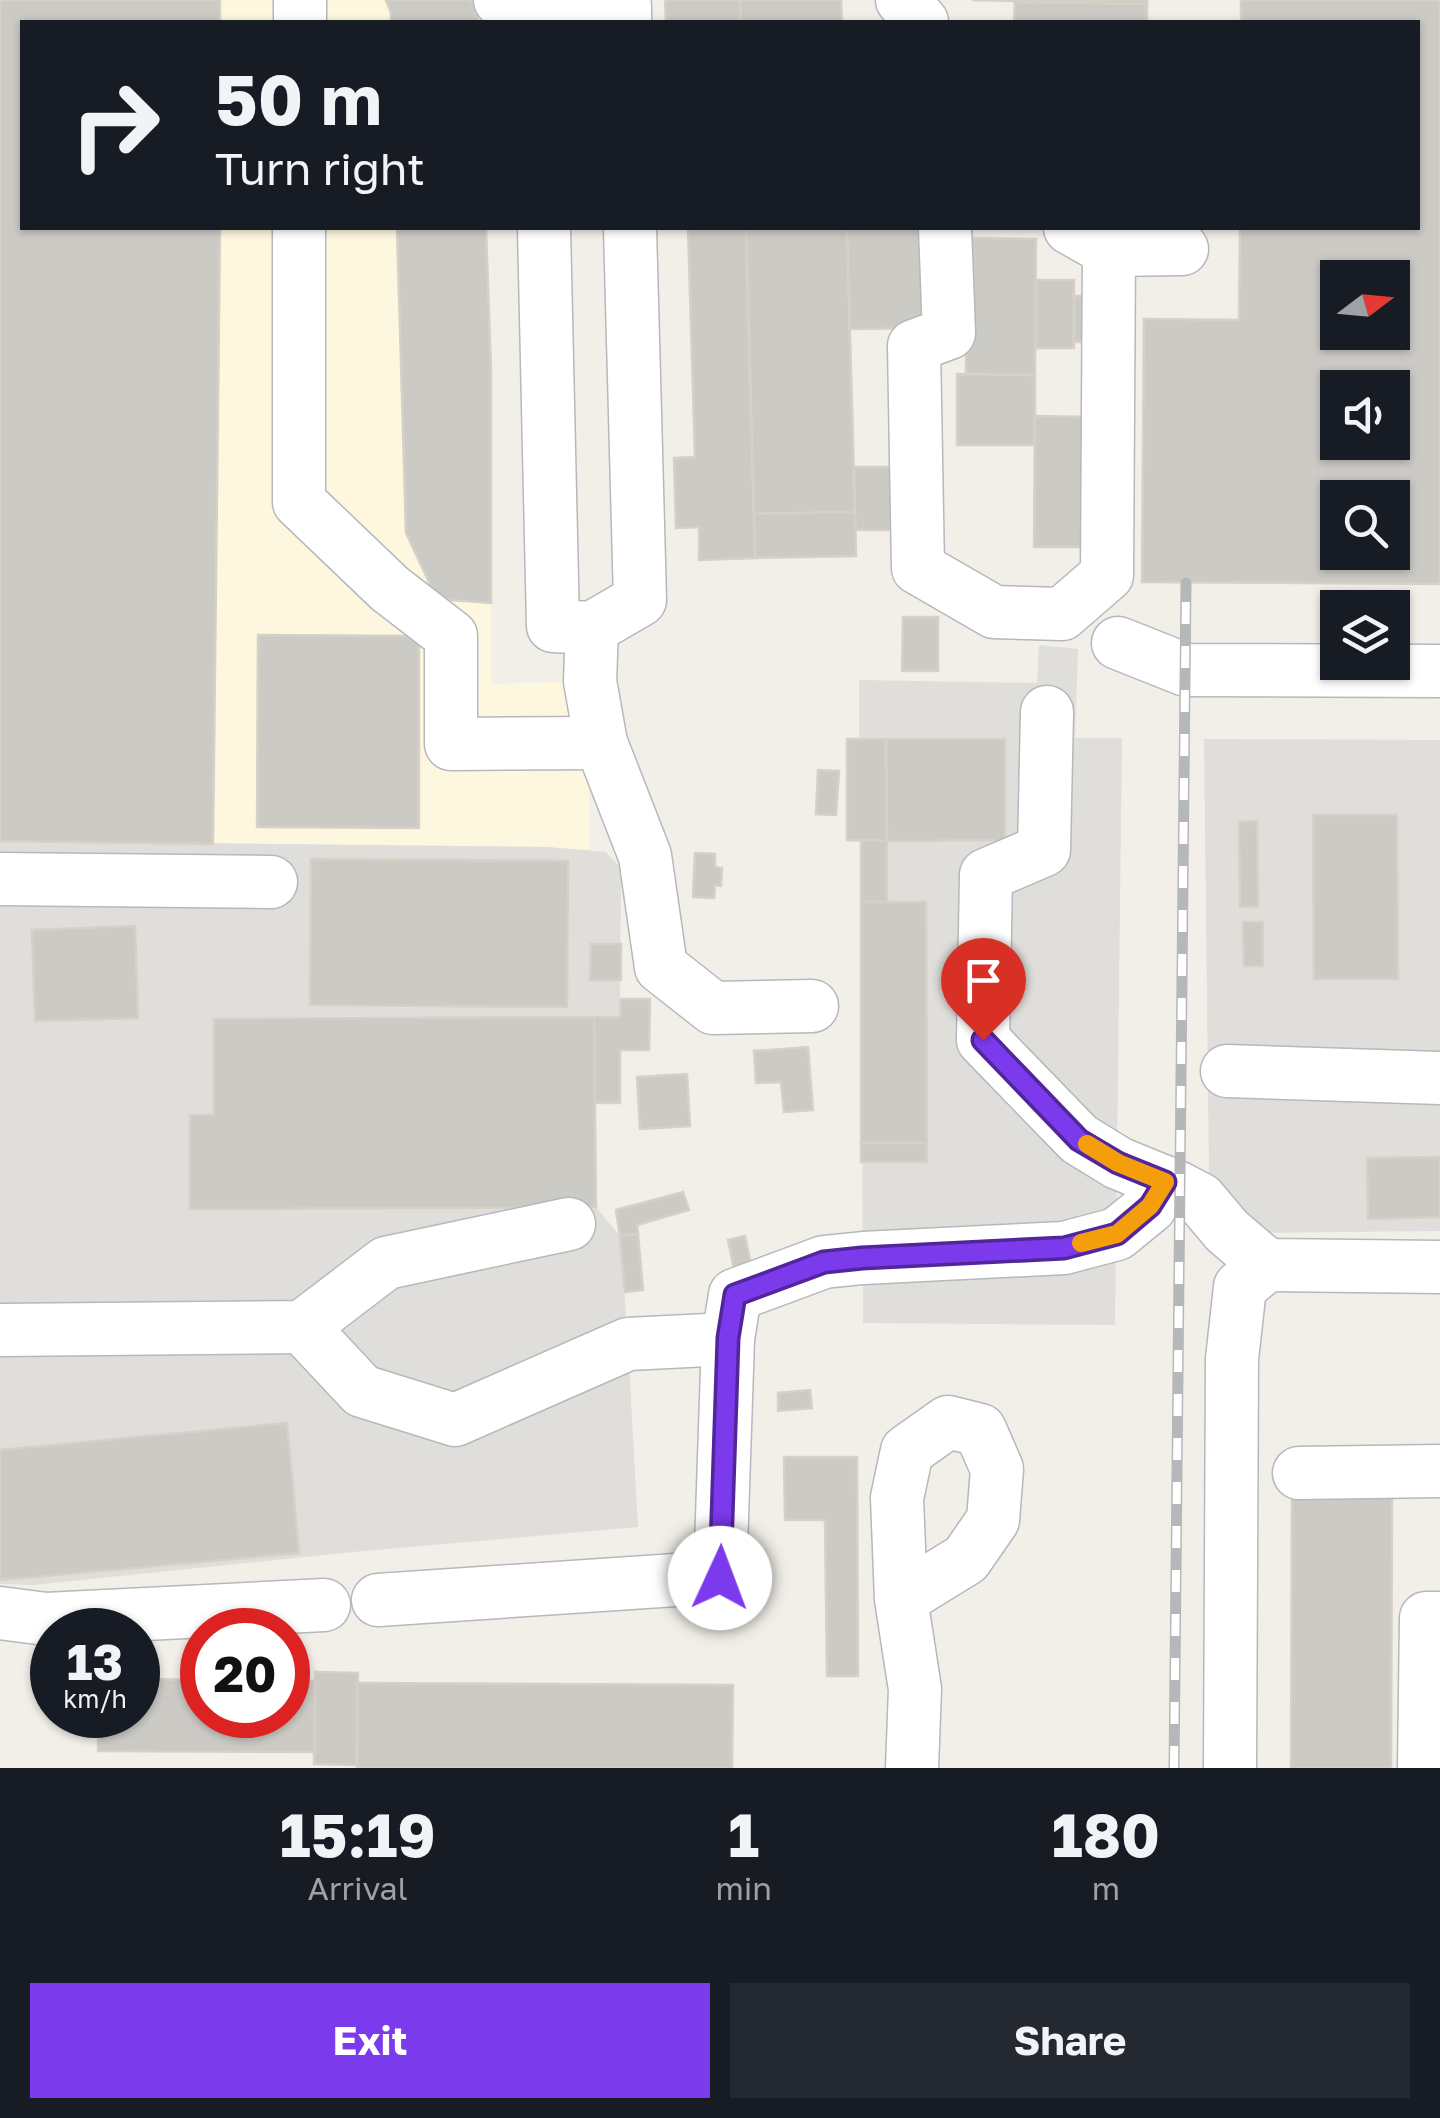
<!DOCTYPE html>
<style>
body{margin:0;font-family:"Golos Text",sans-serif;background:#242831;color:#f1f3f6;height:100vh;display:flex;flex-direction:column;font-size:38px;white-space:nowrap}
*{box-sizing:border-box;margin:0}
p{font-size:32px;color:#9ea1a6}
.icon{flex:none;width:55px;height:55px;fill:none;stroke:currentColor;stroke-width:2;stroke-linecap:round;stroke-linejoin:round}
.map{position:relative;height:1768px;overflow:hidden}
.drawer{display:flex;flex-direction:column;background:#171b24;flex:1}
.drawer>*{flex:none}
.banner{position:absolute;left:20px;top:20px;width:1400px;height:210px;border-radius:0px;box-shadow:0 2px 8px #0004;background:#171b24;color:#f1f3f6;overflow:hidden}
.needle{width:65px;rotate:74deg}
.fabs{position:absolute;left:1320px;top:260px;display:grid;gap:20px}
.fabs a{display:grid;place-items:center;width:90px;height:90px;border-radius:0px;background:#171b24;box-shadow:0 2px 8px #0004;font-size:50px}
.speed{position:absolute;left:30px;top:1608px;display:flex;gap:20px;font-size:50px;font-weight:700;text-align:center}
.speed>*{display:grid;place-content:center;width:130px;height:130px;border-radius:50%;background:#171b24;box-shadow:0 2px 8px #0004;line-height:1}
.speed small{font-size:25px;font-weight:400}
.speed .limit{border:15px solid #d22;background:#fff;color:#111}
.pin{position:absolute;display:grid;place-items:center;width:85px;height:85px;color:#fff;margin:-102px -42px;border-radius:50% 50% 50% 0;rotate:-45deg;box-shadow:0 0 10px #0007}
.pin .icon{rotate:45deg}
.me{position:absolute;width:110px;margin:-55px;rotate:2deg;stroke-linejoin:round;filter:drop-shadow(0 0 8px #0008)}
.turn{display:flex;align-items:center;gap:35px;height:210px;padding:0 30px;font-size:45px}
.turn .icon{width:130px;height:130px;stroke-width:2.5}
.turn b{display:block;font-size:70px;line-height:85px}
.eta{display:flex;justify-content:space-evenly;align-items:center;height:170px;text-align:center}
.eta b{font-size:60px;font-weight:700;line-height:70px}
.primary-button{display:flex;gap:20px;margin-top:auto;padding:20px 30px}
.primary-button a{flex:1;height:115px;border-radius:0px;background:#7c3aed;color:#fff;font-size:40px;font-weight:700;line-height:115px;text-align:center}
.primary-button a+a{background:#242831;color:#f1f3f6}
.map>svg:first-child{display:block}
.commercial{fill:#fef7e0}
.industrial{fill:#e0deda}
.building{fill:#cccac5;stroke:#d6d1c6;stroke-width:2.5;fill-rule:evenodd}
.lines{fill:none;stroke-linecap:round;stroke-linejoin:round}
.minor-casing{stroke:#b5b8bc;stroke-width:55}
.minor{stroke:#fff;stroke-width:52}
.rail-casing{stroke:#b6b7b8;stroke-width:11}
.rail{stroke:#fff;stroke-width:8;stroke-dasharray:22;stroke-linecap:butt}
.route-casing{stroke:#51269a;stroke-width:25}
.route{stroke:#7c3aed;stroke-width:18}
.slow{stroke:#f59e0b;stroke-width:18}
</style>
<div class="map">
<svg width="1440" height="1768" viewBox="0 0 1440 1768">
<rect width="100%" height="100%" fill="#f1efe8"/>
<polygon class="commercial" points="0,0 471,0 479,22 22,22 22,228 486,228 491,371 491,684 590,681 589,850 547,847 0,841"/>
<g class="industrial">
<polygon points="1039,645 1078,649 1075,738 1122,738 1115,1325 863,1323 861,841 847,840 847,739 859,738 859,680 1037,683"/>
<polygon points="1204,739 1440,740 1440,1231 1251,1233 1209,1176"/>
<polygon points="0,841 547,847 606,852 621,869 620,1017 594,1017 596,1207 620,1236 628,1344 638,1527 353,1552 33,1585 0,1584"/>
</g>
<g class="building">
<polygon points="0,0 220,0 220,22 22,22 22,228 220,228 213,844 0,841"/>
<polygon points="386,0 471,0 479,22 391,22 391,13"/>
<polygon points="665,0 740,0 741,22 666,22"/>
<polygon points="740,0 841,0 842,22 741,22"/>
<polygon points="972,0 1147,0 1147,4"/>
<path d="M1241 0H1440V584L1142 582 1144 319 1239 320 1240 228H1418V22H1241ZM1338 278H1392V332H1338ZM1338 388H1392V442H1338ZM1338 498H1392V552H1338Z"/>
<polygon points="1015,2 1147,4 1147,22 1014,22"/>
<polygon points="397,228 486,228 491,371 491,603 437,599 406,533"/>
<polygon points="688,228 746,228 755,558 699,560 699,527 676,528 674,458 695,457"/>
<polygon points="746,228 847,228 855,512 754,514"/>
<polygon points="847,228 923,228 925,328 850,329"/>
<polygon points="967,238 1036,239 1035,375 966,375"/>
<rect x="1036" y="280" width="38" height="68"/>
<rect x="1074" y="296" width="14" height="46"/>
<polygon points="957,374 1035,375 1035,445 957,445"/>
<polygon points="1035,416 1089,417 1088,547 1034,547"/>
<polygon points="854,467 893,467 895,530 855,530"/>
<polygon points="855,512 856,556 755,558 754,514"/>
<polygon points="903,617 938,617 938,671 902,671"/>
<polygon points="258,635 419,636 419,828 257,827"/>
<polygon points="847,739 886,739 887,841 847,840"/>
<polygon points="886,739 1005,739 1005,840 887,841"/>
<polygon points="818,770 839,771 836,815 816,814"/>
<polygon points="1313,815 1397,815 1398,979 1314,979"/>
<polygon points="1257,821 1258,906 1240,907 1239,822"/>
<polygon points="861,840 887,841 887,902 861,902"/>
<polygon points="695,853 715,854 715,867 722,868 721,886 715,885 714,898 693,897"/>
<polygon points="311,859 568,861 567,1007 310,1005"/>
<polygon points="861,902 926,902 927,1143 861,1143"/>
<polygon points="1243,922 1263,922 1263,966 1244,966"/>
<polygon points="135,926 138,1018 35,1021 32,930"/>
<polygon points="591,944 621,944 621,980 590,980"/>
<polygon points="621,999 650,999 649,1050 620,1050 620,1103 595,1103 594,1017 620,1017"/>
<polygon points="594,1017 596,1207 190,1209 190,1115 214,1115 214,1019"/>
<polygon points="808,1047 813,1110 784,1112 781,1082 756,1083 754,1051"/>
<polygon points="687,1074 690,1126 640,1129 637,1077"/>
<rect x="861" y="1143" width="66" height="19"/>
<polygon points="1440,1157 1440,1217 1368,1219 1367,1158"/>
<polygon points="683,1192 689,1210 637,1225 638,1234 620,1236 616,1210"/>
<polygon points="638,1234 643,1290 625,1292 620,1236"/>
<polygon points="745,1236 754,1279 737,1283 728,1240"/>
<polygon points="810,1390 812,1408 778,1411 778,1393"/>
<polygon points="287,1423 299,1553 0,1580 0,1450"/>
<polygon points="784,1457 857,1457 858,1676 827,1676 825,1520 785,1520"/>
<polygon points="1292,1496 1392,1497 1391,1768 1291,1768"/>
<polygon points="315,1672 358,1673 357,1765 314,1764"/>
<polygon points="138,1679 202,1680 202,1715 288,1715 288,1680 315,1681 315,1752 98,1751 98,1715 138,1715"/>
<polygon points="357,1683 733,1685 732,1768 357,1768"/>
</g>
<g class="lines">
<defs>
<g id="minor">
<polyline points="500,0 539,4 625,6 625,22"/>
<polyline points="902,0 922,22"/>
<polyline points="300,22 300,0"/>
<polyline points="299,228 299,502 390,589 451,636 451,744 601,743"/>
<polyline points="544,228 553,626 592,628 640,600 630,228"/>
<polyline points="945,228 949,333 914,346 918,568 994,612 1062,614 1107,575 1109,250"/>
<polyline points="1070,228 1109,250 1182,249"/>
<polyline points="592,628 590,681 601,743 645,856 661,967 713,1008 812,1006"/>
<polyline points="1118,643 1186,670 1440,671"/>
<polyline points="1047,712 1044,850 986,875 983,1040 1079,1139 1118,1163 1179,1188 1200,1199 1227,1231 1267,1265 1440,1267"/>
<polyline points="0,879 271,882"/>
<polyline points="1227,1071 1440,1078"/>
<polyline points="302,1327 362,1391 455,1420 628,1344 728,1339"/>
<polyline points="0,1330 302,1327 386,1263 569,1224"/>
<polyline points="1299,1473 1440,1471"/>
<polyline points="901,1599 966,1559 993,1520 997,1469 980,1430 948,1422 907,1451 897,1498 901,1599 915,1689 912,1768"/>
<polyline points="378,1600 720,1577 728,1339 735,1295 824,1262 863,1258 1064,1248 1117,1234 1150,1207 1165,1182"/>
<polyline points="0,1613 46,1619 324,1605"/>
<polyline points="1230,1768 1232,1359 1240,1287 1267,1265"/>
<polyline points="1424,1768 1426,1618 1440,1618"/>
</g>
</defs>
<use href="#minor" class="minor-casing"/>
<use href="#minor" class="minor"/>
<defs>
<polyline id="rail" points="1174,1768 1186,583"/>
</defs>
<use href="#rail" class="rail-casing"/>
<use href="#rail" class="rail"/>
</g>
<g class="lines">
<defs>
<polyline id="route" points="720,1578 728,1338 735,1295 824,1262 862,1258 1064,1248 1117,1234 1150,1206 1165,1182 1118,1163 1079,1140 983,1040"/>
</defs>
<use href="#route" class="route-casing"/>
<use href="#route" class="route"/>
<polyline class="slow" points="1081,1243 1117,1234 1150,1206 1165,1182 1118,1163 1087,1144"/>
</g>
</svg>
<div class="fabs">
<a><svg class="needle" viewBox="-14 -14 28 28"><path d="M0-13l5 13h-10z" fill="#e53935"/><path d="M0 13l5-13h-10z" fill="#9ea1a6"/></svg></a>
<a><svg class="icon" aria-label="sound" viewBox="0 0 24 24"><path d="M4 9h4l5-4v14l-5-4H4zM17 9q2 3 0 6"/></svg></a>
<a><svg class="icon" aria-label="search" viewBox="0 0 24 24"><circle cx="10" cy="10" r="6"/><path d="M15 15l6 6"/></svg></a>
<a><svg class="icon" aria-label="layers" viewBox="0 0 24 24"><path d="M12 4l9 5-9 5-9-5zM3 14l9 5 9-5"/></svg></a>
</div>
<div class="speed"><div>13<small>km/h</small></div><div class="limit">20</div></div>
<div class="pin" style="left:983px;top:1040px;background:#d93025"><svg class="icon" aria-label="arrive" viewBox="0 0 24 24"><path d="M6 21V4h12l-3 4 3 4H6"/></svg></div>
<svg class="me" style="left:720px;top:1578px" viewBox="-20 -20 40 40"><circle r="19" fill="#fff"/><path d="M0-13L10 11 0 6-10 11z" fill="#7c3aed"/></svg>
<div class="banner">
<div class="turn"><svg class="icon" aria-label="right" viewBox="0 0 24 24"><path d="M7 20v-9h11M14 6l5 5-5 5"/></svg><div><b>50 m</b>Turn right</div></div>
</div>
</div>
<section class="drawer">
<div class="eta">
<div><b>15:19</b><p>Arrival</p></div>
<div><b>1</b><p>min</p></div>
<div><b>180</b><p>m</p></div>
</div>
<div class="primary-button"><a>Exit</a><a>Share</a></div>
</section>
